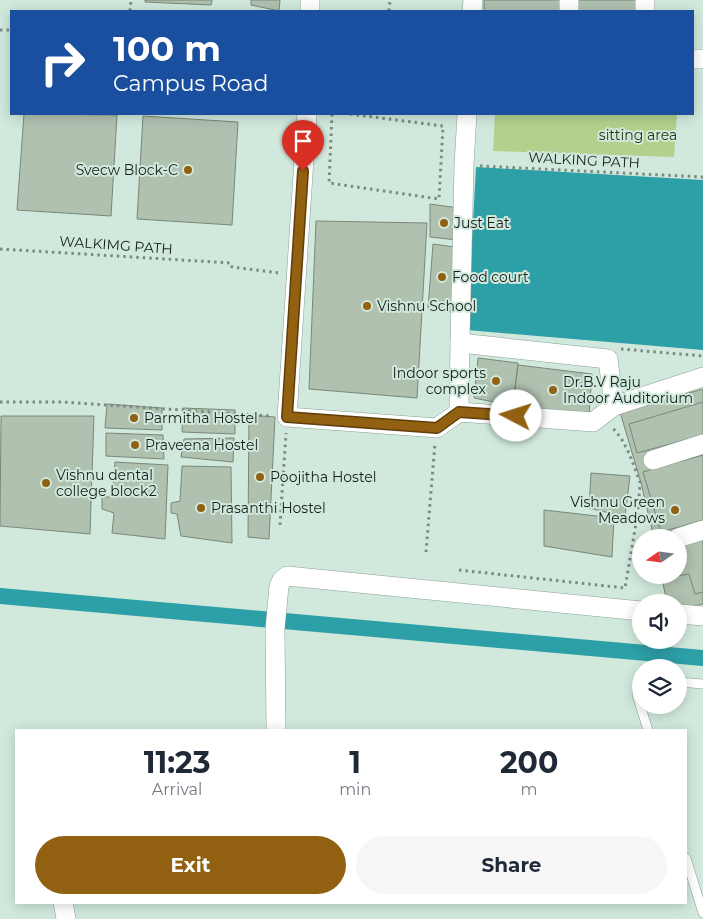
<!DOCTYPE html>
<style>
body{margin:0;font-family:Montserrat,sans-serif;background:#f6f6f7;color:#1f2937;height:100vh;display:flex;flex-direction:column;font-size:19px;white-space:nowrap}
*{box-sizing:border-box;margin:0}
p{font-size:16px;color:#747a83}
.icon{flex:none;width:28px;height:28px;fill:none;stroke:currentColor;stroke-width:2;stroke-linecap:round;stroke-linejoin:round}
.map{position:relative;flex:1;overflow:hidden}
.details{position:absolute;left:15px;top:729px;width:672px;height:175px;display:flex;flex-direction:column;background:#fff;border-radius:0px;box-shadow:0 2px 12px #0003}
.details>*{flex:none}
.guide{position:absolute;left:10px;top:10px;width:684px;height:105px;border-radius:0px;box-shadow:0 2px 12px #0003;background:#1a4fa0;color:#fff;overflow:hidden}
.needle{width:32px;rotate:256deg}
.fabs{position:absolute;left:632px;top:529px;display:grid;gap:10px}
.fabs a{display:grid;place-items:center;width:55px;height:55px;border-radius:50%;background:#fff;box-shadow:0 2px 12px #0003;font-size:25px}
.pin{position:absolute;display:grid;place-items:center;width:42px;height:42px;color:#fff;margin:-51px -21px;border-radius:50% 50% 50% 0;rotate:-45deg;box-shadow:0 0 5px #0007}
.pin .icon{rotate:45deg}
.me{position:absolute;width:55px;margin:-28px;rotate:275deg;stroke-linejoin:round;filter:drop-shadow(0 0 4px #0008)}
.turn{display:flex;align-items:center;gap:18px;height:105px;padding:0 20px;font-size:22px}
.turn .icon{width:65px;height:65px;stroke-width:2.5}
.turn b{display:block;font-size:35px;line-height:42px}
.eta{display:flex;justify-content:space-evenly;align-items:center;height:85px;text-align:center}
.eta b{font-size:30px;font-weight:700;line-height:35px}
.cta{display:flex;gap:10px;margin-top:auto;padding:10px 20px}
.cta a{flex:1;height:58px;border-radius:30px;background:#926011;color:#fff;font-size:20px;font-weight:700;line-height:58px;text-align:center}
.cta a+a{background:#f6f6f7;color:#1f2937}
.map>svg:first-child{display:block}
.green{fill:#b3d18c}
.water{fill:#2d9fa6}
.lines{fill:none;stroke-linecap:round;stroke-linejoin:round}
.canal{stroke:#2d9fa6;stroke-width:16}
.building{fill:#b0c1b0;stroke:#788878}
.lane-casing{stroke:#8aa095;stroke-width:10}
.street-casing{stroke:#8aa095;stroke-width:20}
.path{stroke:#798a82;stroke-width:3;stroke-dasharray:2.5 4;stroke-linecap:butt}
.lane{stroke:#fff;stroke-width:9}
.street{stroke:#fff;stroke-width:19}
.route-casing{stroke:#5f3e0b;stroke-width:12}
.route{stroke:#926011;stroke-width:9}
.poi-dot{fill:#926011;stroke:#d1e9dd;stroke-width:2}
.labels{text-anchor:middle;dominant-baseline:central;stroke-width:4;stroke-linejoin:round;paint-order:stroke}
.park-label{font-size:14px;fill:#283611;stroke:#d1e9dd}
.street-label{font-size:14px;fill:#161f1b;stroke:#d1e9dd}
.poi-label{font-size:14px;fill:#161f1b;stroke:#d1e9dd;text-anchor:start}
</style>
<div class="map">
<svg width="703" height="919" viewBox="0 0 703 919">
<rect width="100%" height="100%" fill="#d1e9dd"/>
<polygon class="green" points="495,114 677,114 674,157 493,151"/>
<polygon class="water" points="476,167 703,180 703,350 467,330"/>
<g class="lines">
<polyline class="canal" points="0,596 703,658"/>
</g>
<g class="building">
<polygon points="145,0 212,0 211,5 145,2"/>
<polygon points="251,0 280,0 279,11 251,5"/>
<rect x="484" y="0" width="82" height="11"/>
<polygon points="572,0 640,0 639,11 572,11"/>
<polygon points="24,114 117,115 111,216 17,210"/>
<polygon points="143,116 238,122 232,225 137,219"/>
<polygon points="430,204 459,208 457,240 430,237"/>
<polygon points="316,221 427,223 417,398 309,389"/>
<polygon points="433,244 455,247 452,312 428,308"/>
<polygon points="478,358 518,363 513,406 474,398"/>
<polygon points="518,365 592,374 589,415 513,406"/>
<polygon points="703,389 703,604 679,609 679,602 667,602 661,575 679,575 679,538 654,538 641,483 620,412"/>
<polygon points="703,402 703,435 637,453 629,424"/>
<polygon points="107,404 162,408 162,430 105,428"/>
<polygon points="183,408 235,410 235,434 182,432"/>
<polygon points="249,415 275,417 269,539 248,537"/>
<polygon points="1,416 94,416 90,534 0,526"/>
<polygon points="106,433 163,435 164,459 106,456"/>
<polygon points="234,438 233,462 181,457 184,439"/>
<polygon points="703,455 703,520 661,532 643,472"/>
<polygon points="115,462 168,465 165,539 112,533 114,513 102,509 102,497 112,497"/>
<polygon points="182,466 231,467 232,543 181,536 177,514 171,513 171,503 180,501"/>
<polygon points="591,473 630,476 625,517 589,508"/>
<polygon points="544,510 614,518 612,557 544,546"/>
<polygon points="703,538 703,592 695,594 689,574 666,578 665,575 679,575 679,545"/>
</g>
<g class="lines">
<defs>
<g id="lane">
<polyline points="641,682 638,684 637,695 648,730"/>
<polyline points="679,682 703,684"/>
<polyline points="686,858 703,913"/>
</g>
<g id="street">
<polyline points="310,0 310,11"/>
<polyline points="472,11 473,0"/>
<polyline points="569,11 569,0"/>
<polyline points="645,11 645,0"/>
<polyline points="692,59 703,59"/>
<polyline points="307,114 287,417 437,428 459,412 593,422 614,406 703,377"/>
<polyline points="467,114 464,165 460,343 608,359 614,406"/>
<polyline points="459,412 460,343"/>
<polyline points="653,460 703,444"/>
<polyline points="678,538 703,530"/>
<polyline points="679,614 703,616"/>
<polyline points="276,730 275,629 279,586 282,580 287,576 641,611"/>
<polyline points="63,902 66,919"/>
</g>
</defs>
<use href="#lane" class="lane-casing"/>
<use href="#street" class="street-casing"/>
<g class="path">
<polyline points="130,11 131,0"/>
<polyline points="389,11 390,0"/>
<polyline points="0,30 11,30"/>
<polyline points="332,114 329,183 439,199 443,126 350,114"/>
<polyline points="480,166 703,177"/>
<polyline points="0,249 231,263 232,267 280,273"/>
<polyline points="621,349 703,356"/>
<polyline points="0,402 62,402 271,416"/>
<polyline points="280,525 286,433"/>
<polyline points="426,552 435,443"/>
<polyline points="459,570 625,588 638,512 640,482 629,453 621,438 612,427"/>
</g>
<use href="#lane" class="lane"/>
<use href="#street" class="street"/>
</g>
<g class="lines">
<defs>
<polyline id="route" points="303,171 287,417 437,428 459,412 516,416"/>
</defs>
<use href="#route" class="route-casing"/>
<use href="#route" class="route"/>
</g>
<g class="poi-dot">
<circle cx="188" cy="170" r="5"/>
<circle cx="444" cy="223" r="5"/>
<circle cx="442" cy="277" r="5"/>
<circle cx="367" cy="306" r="5"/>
<circle cx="496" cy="381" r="5"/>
<circle cx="553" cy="390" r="5"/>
<circle cx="134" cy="418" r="5"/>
<circle cx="135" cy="445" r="5"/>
<circle cx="260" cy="477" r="5"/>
<circle cx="46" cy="483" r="5"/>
<circle cx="201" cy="508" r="5"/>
<circle cx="675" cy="510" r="5"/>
</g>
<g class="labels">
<g class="park-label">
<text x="638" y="135">sitting area</text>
</g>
<g class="street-label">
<text transform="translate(584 160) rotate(3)">WALKING PATH</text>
<text transform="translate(116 245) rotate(4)">WALKIMG PATH</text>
</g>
<g class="poi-label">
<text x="178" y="170" text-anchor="end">Svecw Block-C</text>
<text x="454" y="223">Just Eat</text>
<text x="452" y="277">Food court</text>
<text x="377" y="306">Vishnu School</text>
<text x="486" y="373" text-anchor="end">Indoor sports<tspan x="486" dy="16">complex</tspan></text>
<text x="563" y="382">Dr.B.V Raju<tspan x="563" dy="16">Indoor Auditorium</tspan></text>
<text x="144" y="418">Parmitha Hostel</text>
<text x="145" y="445">Praveena Hostel</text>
<text x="56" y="475">Vishnu dental<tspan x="56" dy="16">college block2</tspan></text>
<text x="270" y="477">Poojitha Hostel</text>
<text x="665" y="502" text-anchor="end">Vishnu Green<tspan x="665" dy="16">Meadows</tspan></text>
<text x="211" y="508">Prasanthi Hostel</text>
</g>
</g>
</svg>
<div class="fabs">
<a><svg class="needle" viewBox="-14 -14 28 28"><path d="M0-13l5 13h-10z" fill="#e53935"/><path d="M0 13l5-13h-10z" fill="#747a83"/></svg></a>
<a><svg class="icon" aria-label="sound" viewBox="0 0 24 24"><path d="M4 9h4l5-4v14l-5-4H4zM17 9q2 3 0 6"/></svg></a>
<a><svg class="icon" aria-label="layers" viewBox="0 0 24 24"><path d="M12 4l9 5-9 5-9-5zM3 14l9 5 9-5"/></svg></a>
</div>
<div class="pin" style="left:303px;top:171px;background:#d93025"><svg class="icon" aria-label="arrive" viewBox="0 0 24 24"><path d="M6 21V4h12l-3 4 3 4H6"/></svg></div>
<svg class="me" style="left:516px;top:416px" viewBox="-20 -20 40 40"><circle r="19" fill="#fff"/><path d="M0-13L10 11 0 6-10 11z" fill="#926011"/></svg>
<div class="guide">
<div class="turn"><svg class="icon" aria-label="right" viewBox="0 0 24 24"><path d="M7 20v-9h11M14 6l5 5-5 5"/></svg><div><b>100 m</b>Campus Road</div></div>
</div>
<section class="details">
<div class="eta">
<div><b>11:23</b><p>Arrival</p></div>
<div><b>1</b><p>min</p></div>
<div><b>200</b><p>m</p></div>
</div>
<div class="cta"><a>Exit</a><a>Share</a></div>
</section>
</div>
